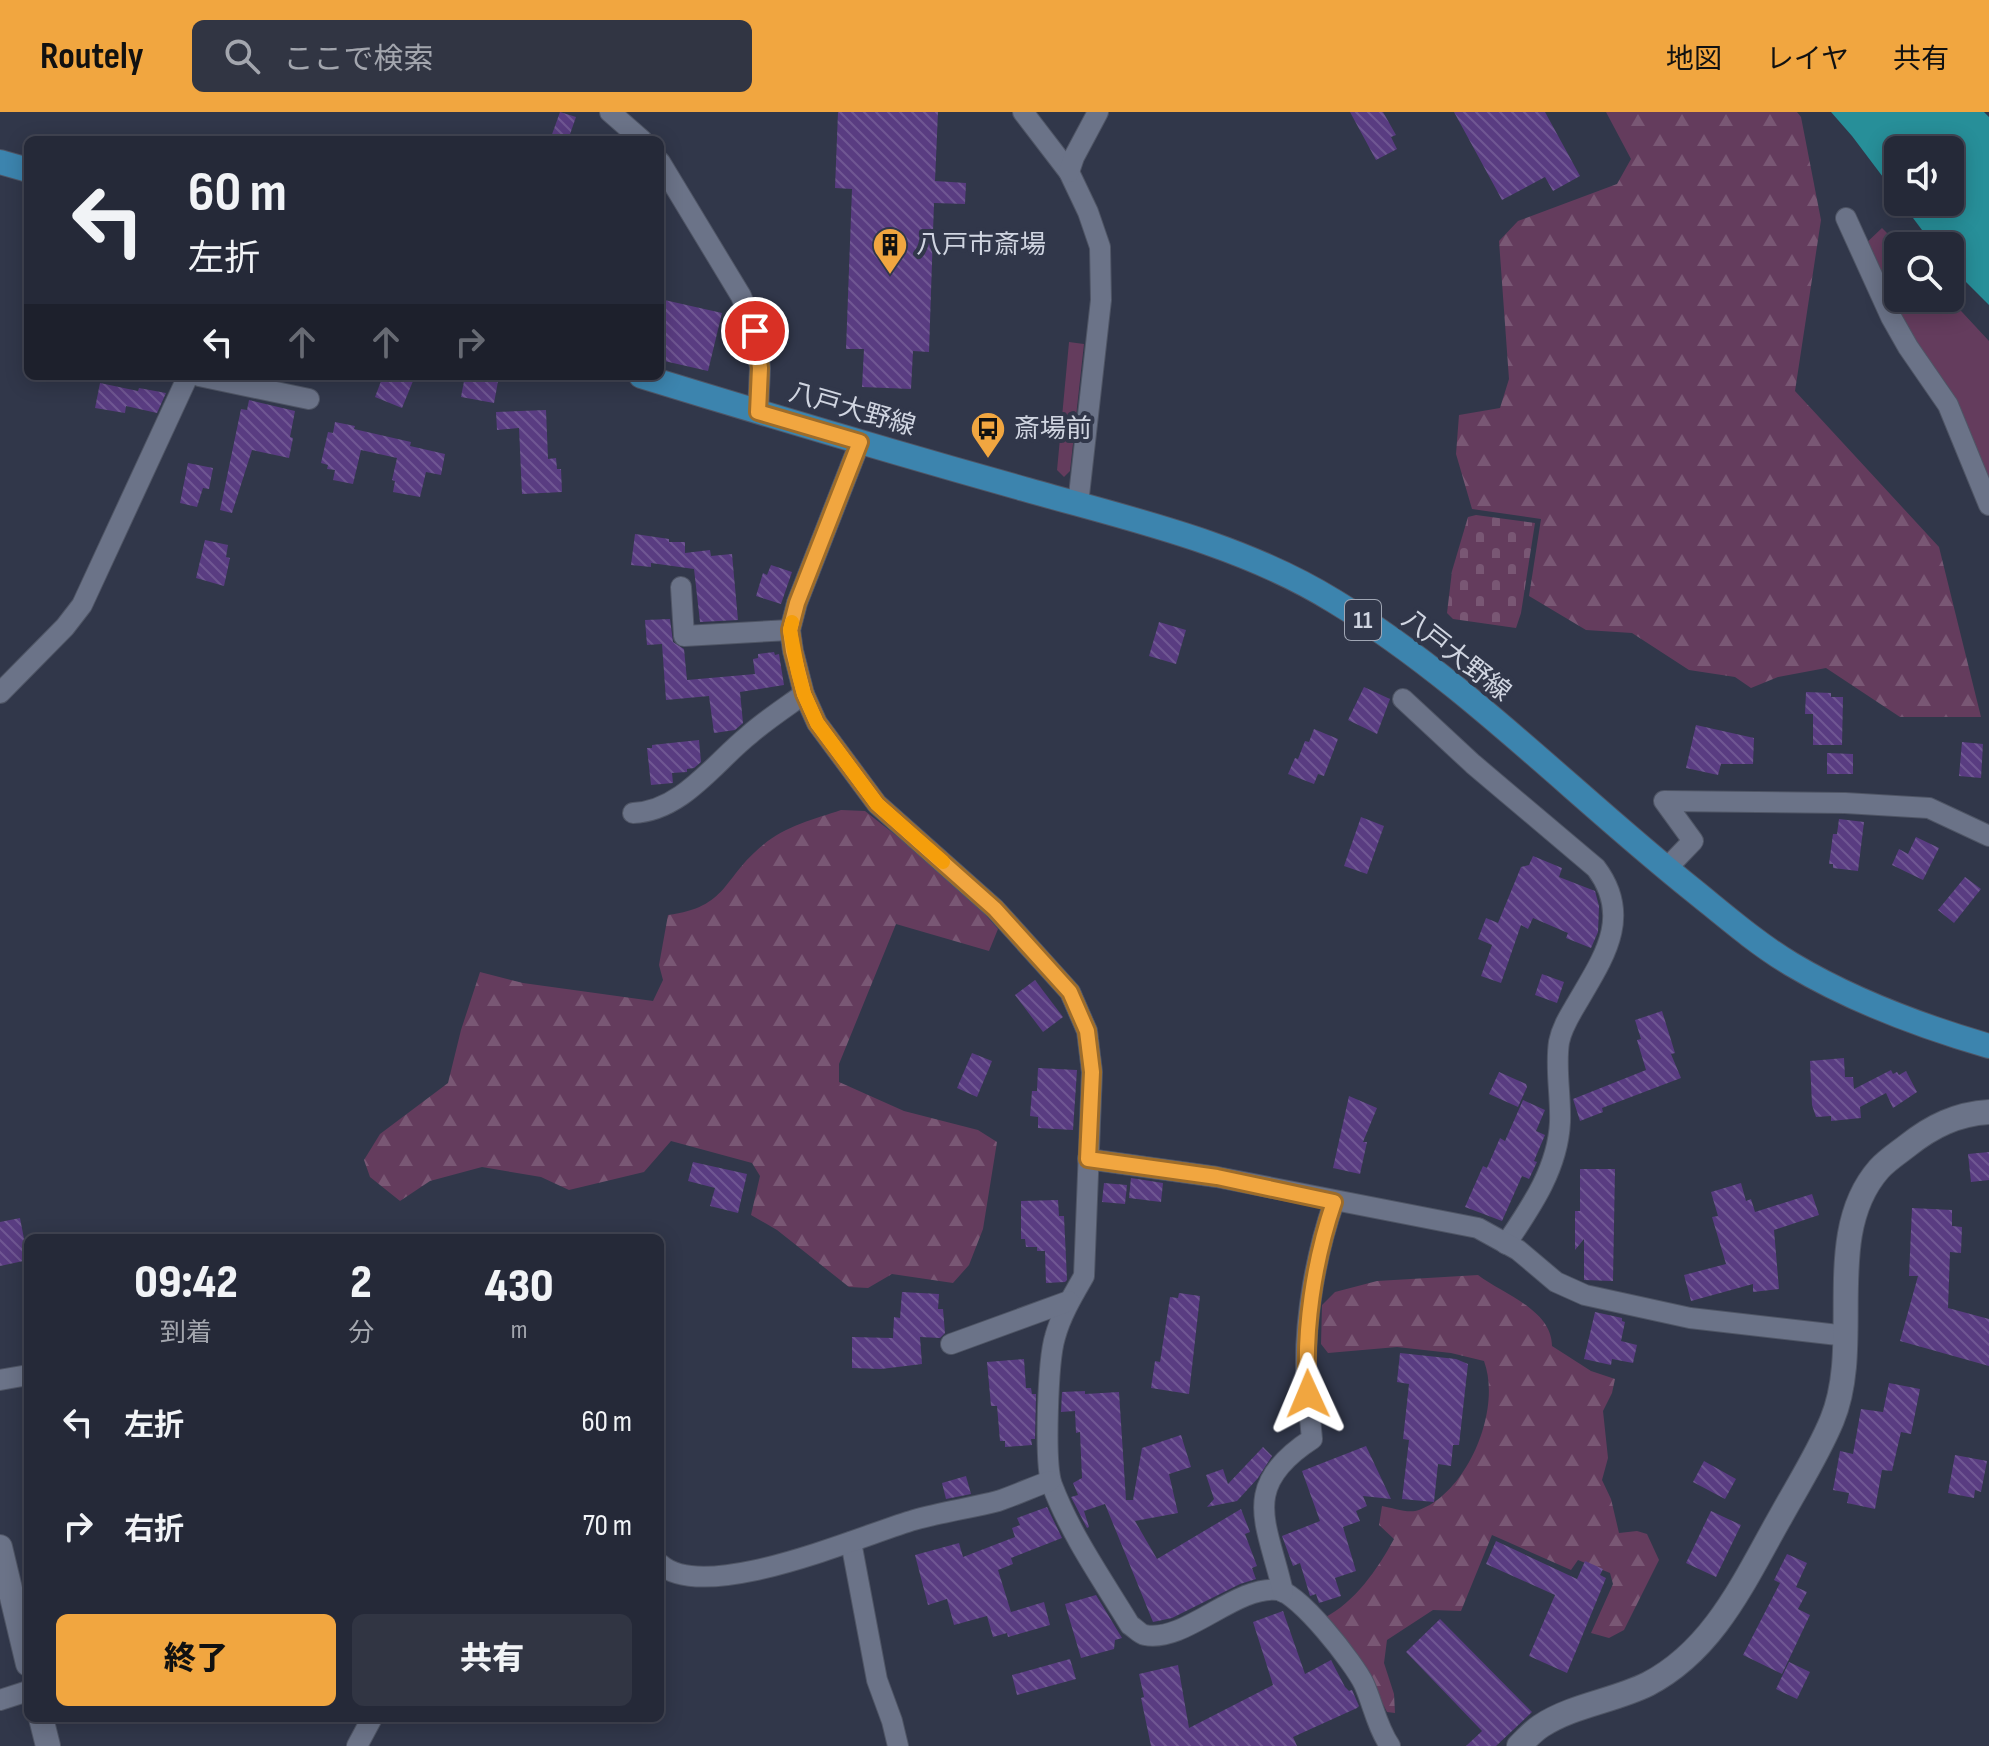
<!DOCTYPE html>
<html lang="ja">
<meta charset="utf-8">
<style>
body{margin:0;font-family:"Sofia Sans Condensed","Noto Sans JP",sans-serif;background:#313543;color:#f1f3f6;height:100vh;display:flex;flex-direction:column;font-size:30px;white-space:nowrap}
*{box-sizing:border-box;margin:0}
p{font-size:26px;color:#a3a6ae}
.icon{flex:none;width:44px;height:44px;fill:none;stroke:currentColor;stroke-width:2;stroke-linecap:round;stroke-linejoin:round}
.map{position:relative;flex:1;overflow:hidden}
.panel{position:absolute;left:24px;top:1122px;width:640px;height:488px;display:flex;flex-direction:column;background:#252938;border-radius:12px;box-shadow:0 4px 20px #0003,0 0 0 2px #424553}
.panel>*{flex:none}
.hud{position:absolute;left:24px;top:24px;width:640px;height:244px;border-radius:12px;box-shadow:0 4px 20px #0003,0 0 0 2px #424553;background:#252938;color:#f1f3f6;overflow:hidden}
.fabs{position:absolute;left:1884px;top:24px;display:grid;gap:16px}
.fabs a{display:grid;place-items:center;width:80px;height:80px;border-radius:12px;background:#252938;box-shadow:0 4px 20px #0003,0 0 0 2px #424553;font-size:40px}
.pin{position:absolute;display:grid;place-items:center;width:68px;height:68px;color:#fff;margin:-34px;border:4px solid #fff;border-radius:50%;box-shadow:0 2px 8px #0007}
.me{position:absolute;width:88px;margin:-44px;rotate:359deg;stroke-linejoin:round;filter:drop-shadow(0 0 6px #0008)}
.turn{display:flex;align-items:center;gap:28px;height:168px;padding:0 32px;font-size:36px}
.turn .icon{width:104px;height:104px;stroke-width:2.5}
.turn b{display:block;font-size:56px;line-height:68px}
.lanes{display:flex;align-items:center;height:76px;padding:0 32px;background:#0003;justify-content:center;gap:40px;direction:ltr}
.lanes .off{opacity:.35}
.eta{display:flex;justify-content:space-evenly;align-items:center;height:136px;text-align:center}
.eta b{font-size:48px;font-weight:800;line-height:56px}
.primary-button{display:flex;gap:16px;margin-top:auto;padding:16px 32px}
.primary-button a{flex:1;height:92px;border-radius:12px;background:#f1a640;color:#111;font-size:32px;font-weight:800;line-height:92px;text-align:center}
.primary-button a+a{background:#313543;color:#f1f3f6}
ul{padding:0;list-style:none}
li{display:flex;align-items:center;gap:24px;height:104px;padding:0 32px}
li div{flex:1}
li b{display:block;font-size:30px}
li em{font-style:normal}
header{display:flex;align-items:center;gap:48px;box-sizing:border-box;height:112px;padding:0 40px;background:#f1a640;color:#111}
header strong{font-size:38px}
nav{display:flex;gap:44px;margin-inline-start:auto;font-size:28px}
.search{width:560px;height:72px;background:#313543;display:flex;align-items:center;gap:20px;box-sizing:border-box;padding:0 28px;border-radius:12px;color:#a3a6ae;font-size:30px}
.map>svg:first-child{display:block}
.green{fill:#643c5d}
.forest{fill:url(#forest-firs)}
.cemetery{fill:url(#cemetery-stones)}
.water{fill:#278f99}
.building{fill:url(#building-back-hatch)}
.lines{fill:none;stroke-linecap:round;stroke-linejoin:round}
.minor-casing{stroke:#4f5565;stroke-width:22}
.tertiary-casing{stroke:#4f5565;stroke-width:26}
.secondary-casing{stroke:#4f5565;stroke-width:26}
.primary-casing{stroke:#4f5565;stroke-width:26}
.minor{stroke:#6b7388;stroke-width:20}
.tertiary{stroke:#6b7388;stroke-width:24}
.secondary{stroke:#6b7388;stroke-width:24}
.primary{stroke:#3c84ae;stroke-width:24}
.route-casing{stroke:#9d6c2a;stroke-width:20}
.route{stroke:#f1a640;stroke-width:14}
.slow{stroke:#f59e0b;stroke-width:14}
.labels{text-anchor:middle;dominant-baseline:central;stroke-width:8;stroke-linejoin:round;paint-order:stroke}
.shield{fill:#31374a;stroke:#a0a6b4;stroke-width:2}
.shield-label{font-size:24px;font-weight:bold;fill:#d0d5e1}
.poi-label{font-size:26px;fill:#d0d5e1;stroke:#31374a;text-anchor:start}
.street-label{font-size:26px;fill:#d0d5e1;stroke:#31374a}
</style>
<header>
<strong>Routely</strong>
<div class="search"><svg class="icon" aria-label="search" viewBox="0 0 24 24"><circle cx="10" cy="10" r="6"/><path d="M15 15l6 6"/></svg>ここで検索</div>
<nav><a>地図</a><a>レイヤ</a><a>共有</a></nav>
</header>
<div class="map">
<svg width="1989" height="1634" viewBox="0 0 1989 1634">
<defs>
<pattern id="forest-firs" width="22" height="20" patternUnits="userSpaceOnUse" patternTransform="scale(2)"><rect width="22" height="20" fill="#643c5d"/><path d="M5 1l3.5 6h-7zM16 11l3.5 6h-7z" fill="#795774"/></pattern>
<pattern id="cemetery-stones" width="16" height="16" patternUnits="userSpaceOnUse" patternTransform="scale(2)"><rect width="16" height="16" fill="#643c5d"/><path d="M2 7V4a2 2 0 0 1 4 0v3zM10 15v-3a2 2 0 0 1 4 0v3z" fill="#795774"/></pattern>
<pattern id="building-back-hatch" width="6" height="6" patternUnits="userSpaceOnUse" patternTransform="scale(2)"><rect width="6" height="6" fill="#593c81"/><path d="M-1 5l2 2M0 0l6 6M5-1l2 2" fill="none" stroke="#705793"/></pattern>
</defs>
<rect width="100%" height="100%" fill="#31374a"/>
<g class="green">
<polygon points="1882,116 1900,134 1898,186 1949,186 1989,229 1989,373 1969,318 1950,277 1912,224 1863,134"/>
<polygon points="1069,230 1084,232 1070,359 1064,365 1057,358"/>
</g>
<g class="forest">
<polygon points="1606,0 1797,0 1801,5 1821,108 1795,279 1939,435 1981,605 1900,605 1826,556 1778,565 1751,576 1735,565 1689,558 1632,521 1586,518 1529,484 1541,407 1472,397 1456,342 1459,303 1500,296 1509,267 1499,129 1518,109 1617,72 1631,47"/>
<path d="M841 698 865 699 912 736 982 799 998 817 989 839 896 812 839 952V970L904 999 978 1018 997 1030 983 1117 969 1153 953 1171 892 1162 868 1176 849 1175 777 1118 751 1103 760 1064 752 1051 671 1029 644 1060 569 1078 541 1065 482 1055 430 1069 400 1089 370 1065 364 1048 380 1022 448 971 461 918 480 860 523 871 653 889 663 868 659 853 668 803C729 795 722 766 763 733 785 714 815 707 841 698Z"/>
<path d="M1478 1163C1503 1182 1552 1198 1552 1234L1591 1259 1615 1267 1612 1281 1603 1299 1608 1346 1602 1368 1611 1387 1619 1421 1637 1419 1647 1422 1659 1448 1624 1518 1609 1526 1591 1521 1613 1472 1610 1461 1578 1448 1571 1458 1492 1423 1461 1499 1433 1498 1387 1528 1384 1551 1394 1582 1395 1601 1387 1600 1372 1571 1324 1506C1355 1490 1377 1458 1394 1427L1379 1413 1382 1394C1393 1396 1409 1402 1419 1398 1468 1380 1502 1297 1484 1249L1451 1241 1397 1235 1328 1241 1321 1232 1322 1193 1335 1180 1377 1169Z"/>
</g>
<polygon class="cemetery" points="1476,403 1535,411 1521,501 1516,516 1453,507 1447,501 1452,459 1468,405"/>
<polygon class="water" points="1831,0 1984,0 1989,5 1989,193 1950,154 1950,134 1934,134 1901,90 1950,90 1950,38 1898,38 1898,85 1852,24"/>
<g class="building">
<polygon points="560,0 576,5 568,28 550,28"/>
<polygon points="838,0 938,0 935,69 966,71 965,92 934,91 929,240 913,239 911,277 862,275 864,237 846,237 852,77 835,76"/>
<polygon points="1350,0 1383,0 1396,23 1391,25 1397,37 1376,48"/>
<polygon points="1454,0 1545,0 1580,64 1553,79 1545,65 1502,88"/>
<polygon points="660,187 722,201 708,259 660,248"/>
<polygon points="383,264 415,264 402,296 375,285"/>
<polygon points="465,264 499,264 494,291 461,285"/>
<polygon points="100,271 138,279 139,276 166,281 157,301 126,294 125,301 95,296"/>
<polygon points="249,288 295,299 290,325 293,326 289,346 252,338 232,401 220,398 241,297 247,298"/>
<polygon points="546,298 548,347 556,346 557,357 561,357 562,380 522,382 519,316 497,318 496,300"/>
<polygon points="335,310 355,314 354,317 411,330 410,334 445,342 441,363 426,360 420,385 393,380 395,369 392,368 397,346 361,338 353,372 333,368 335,358 327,357 328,353 321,351 328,320 333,321"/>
<polygon points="188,351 213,356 209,377 203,376 197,395 180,391"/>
<polygon points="635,422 669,427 669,430 685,430 685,441 710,438 711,444 732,442 738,508 700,510 694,457 651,451 651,455 631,453"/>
<polygon points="205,428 228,433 226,445 230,446 224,474 196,466"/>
<polygon points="771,453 792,460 781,492 756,484 763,461 767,463"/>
<polygon points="670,507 673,530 684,537 687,568 755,562 753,547 758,546 758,542 774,540 775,543 779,542 784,573 740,580 743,611 735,618 714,621 709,584 666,588 662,532 647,533 645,508"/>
<polygon points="1159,510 1186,518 1176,552 1149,544"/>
<polygon points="1364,575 1390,587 1377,622 1348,608"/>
<polygon points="1806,580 1831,581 1831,585 1843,585 1842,633 1813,633 1813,602 1805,602"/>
<polygon points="1696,613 1754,626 1753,652 1721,652 1718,663 1686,656"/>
<polygon points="1314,617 1338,627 1324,664 1318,662 1314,672 1288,662 1295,646 1298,647 1305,629 1309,630"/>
<polygon points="699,628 701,650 694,656 687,657 687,660 672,661 673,671 651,673 647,636 652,636 652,633"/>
<polygon points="1962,630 1983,632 1981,666 1959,664"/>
<polygon points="1827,641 1853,642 1853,662 1827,662"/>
<polygon points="1361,705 1384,714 1367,762 1344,754"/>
<polygon points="1839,707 1864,710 1858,759 1833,756 1833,752 1829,752 1833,722 1837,722"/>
<polygon points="1916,725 1939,736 1923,768 1892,753 1899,737 1908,742"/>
<polygon points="1533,744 1562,756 1559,765 1595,779 1599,794 1598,820 1591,836 1566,826 1568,821 1533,806 1528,817 1521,813 1501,871 1481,864 1492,833 1478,827 1486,806 1498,811 1521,755 1529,753"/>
<polygon points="1965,765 1981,777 1954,811 1938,798"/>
<polygon points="1542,862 1564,870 1557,891 1535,883"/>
<polygon points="1035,868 1063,905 1043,920 1015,883"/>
<polygon points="1662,899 1675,941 1671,942 1681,966 1602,996 1603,1000 1580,1009 1573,987 1646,958 1637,928 1641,927 1635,908"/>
<polygon points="972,941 992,949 977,985 957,976"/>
<polygon points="1844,946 1845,965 1853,965 1854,977 1891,958 1893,962 1897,960 1899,963 1906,959 1917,980 1893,996 1886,981 1860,995 1861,1006 1831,1009 1831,1004 1816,1005 1812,993 1810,949"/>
<polygon points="1038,956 1077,958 1073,1018 1038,1016 1038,1005 1030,1004 1032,979 1037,979"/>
<polygon points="1499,960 1526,972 1527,975 1518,995 1489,982"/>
<polygon points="1349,984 1377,996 1363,1030 1367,1030 1360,1062 1333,1056"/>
<polygon points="1523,988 1545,998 1536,1019 1545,1023 1534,1049 1537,1050 1529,1067 1522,1064 1502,1109 1465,1095 1483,1054 1487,1056 1500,1026 1505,1029"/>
<polygon points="1989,1040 1989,1068 1971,1070 1968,1042"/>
<polygon points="693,1050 747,1062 738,1101 710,1094 715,1076 688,1069"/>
<polygon points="1580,1057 1615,1057 1613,1169 1584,1168 1584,1127 1575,1138 1575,1099 1580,1099"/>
<polygon points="1131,1066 1163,1071 1161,1090 1129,1086"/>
<polygon points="1104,1071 1127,1073 1125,1092 1102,1090"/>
<polygon points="1741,1071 1746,1089 1751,1087 1755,1100 1812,1082 1819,1103 1774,1118 1779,1177 1753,1180 1753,1172 1691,1189 1684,1163 1726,1152 1712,1105 1718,1104 1711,1080"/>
<polygon points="1058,1088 1059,1104 1064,1104 1067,1168 1065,1170 1046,1171 1045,1139 1037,1139 1037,1135 1026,1135 1025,1127 1021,1127 1021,1089"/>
<polygon points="1912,1096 1952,1098 1952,1114 1962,1115 1961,1141 1950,1140 1948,1196 1989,1207 1989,1254 1900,1229 1918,1164 1909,1164"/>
<polygon points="20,1106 28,1148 0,1154 0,1110"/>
<polygon points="902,1180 939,1182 938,1197 943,1197 945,1221 940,1226 920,1225 922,1252 881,1257 852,1256 852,1225 893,1226 894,1205 900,1206"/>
<polygon points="1179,1181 1200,1184 1189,1282 1151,1276 1155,1249 1160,1250 1170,1185 1178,1186"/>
<polygon points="1595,1200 1622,1206 1622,1209 1625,1210 1621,1229 1637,1233 1633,1251 1612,1247 1611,1253 1584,1247"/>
<polygon points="1400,1241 1456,1247 1468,1252 1459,1333 1453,1333 1451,1354 1438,1352 1434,1390 1402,1387 1409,1328 1403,1327 1409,1272 1397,1270"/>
<polygon points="1024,1247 1026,1276 1031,1276 1032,1282 1036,1282 1035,1327 1031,1327 1032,1333 1005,1335 1005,1329 1000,1329 997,1294 991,1294 987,1250"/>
<polygon points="1889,1271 1920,1277 1911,1322 1901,1320 1892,1359 1882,1358 1875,1397 1847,1391 1849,1381 1833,1378 1840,1339 1853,1342 1861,1297 1883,1300"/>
<polygon points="1085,1279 1085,1282 1119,1280 1126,1388 1133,1388 1142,1336 1181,1323 1191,1355 1169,1362 1178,1401 1135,1409 1157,1447 1241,1397 1250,1420 1245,1422 1257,1454 1252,1456 1256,1467 1240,1472 1172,1506 1153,1510 1105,1392 1084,1399 1089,1415 1087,1416 1071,1385 1078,1383 1073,1371 1082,1366 1080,1320 1076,1321 1075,1299 1061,1300 1062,1280"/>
<polygon points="1366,1334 1391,1387 1363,1384 1367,1394 1356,1399 1360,1409 1343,1415 1356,1459 1335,1466 1341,1484 1319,1491 1316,1482 1310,1484 1300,1451 1293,1454 1282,1424 1320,1409 1302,1359"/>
<polygon points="1263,1335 1272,1344 1258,1366 1237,1389 1207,1395 1214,1387 1206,1363 1223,1357 1228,1372"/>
<polygon points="1955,1343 1987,1349 1981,1380 1975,1378 1974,1386 1948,1381"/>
<polygon points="1704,1349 1736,1367 1725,1387 1693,1370"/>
<polygon points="966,1364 971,1382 946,1387 942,1371"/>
<polygon points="1047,1395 1062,1426 1011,1446 1013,1452 998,1458 1011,1500 1044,1490 1050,1513 1008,1525 1007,1521 993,1525 987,1504 954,1513 947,1487 928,1493 915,1443 959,1431 963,1445 1015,1425 1012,1416 1020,1413 1017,1406"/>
<polygon points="1711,1399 1741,1413 1716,1465 1686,1451"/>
<polygon points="1496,1429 1577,1467 1585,1449 1603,1457 1600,1463 1606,1466 1567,1561 1529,1544 1555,1483 1486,1452"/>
<polygon points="1787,1442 1807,1451 1796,1475 1807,1480 1798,1497 1810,1503 1782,1562 1743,1543 1780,1471 1774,1468"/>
<polygon points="1096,1483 1122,1526 1115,1528 1114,1537 1081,1546 1065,1492"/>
<polygon points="1283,1499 1305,1562 1331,1548 1345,1575 1349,1579 1352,1578 1359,1594 1357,1596 1293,1625 1297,1634 1151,1634 1141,1586 1144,1585 1139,1562 1178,1553 1189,1616 1273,1573 1253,1510"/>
<polygon points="1440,1507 1532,1600 1496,1634 1466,1634 1482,1619 1406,1540"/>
<polygon points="1070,1547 1076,1567 1017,1583 1012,1563"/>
<polygon points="1789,1550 1810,1560 1797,1587 1776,1577"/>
</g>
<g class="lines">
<defs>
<g id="minor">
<polyline points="610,0 642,28"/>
<polyline points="1023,0 1069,60 1088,100 1100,135 1101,188 1078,392"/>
<polyline points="660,50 741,184 755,219 760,256 758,300"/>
<polyline points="1069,60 1074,45 1098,0"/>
<polyline points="1846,106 1891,205 1908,235 1948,293 1989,393"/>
<polyline points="199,264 309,287"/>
<path d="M860 330 797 491 790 518 793 539 804 582 817 611 877 692 995 797 1070 880 1087 919 1092 960 1084 1164C1073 1183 1061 1203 1055 1225 1048 1248 1044 1351 1052 1373 1071 1423 1102 1467 1130 1513 1135 1516 1140 1522 1145 1523 1185 1531 1236 1473 1278 1478 1299 1481 1354 1551 1364 1572 1373 1592 1377 1615 1390 1634"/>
<polyline points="681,475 684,524 790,518"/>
<polyline points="0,581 65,515 82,493 188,264"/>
<path d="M1403 587 1473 652 1596 756C1633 805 1603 846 1577 891 1570 903 1562 915 1559 930 1555 956 1561 983 1560 1010 1558 1056 1531 1095 1506 1132"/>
<path d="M633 701C682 699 714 651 749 623 766 608 786 595 804 582"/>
<polyline points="1666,757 1693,729 1664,689 1845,691 1929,696 1989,724"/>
<polyline points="1088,1047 1217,1065 1478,1116 1518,1138 1556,1170 1585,1183 1690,1206 1847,1224"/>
<polyline points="951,1232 1069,1189"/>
<polyline points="0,1268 28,1263"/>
<polyline points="851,1430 877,1568 892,1609 898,1634"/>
<path d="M660 1452C705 1493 862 1423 914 1408 942 1400 971 1396 998 1389 1016 1383 1033 1375 1050 1369"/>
<path d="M1283 1480C1268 1412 1238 1375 1312 1327 1310 1305 1307 1282 1306 1259 1305 1204 1316 1142 1334 1090"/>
<polyline points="0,1588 28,1579"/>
<polyline points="357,1634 372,1606"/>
</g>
<path id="tertiary" d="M1519 1634C1526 1627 1533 1619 1541 1614 1573 1593 1614 1589 1648 1572 1715 1537 1745 1467 1781 1404 1798 1373 1818 1342 1832 1308 1864 1231 1821 1123 1879 1057 1887 1048 1898 1041 1907 1034 1932 1014 1957 1002 1989 1000"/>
<g id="secondary">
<polyline points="0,1435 28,1552"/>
<polyline points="41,1606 48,1634"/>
</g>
<g id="primary">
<polyline points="0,50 28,58"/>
<path d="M641 264C768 303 896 341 1024 377 1129 407 1240 431 1334 489 1463 567 1575 684 1693 778 1724 803 1756 831 1791 852 1853 889 1920 914 1989 934"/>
</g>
</defs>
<use href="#minor" class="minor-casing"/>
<use href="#tertiary" class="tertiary-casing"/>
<use href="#secondary" class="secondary-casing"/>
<use href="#primary" class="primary-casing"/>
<use href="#minor" class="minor"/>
<use href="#tertiary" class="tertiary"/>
<use href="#secondary" class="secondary"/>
<use href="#primary" class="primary"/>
</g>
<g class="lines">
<defs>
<path id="route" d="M755 219 760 256 758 300 860 330 797 491 790 518 793 539 804 582 817 611 877 692 995 797 1070 880 1087 919 1092 960 1088 1047 1217 1065 1334 1090C1314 1149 1303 1219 1308 1282"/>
</defs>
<use href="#route" class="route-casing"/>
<use href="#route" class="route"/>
<polyline class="slow" points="792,510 790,518 798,560 804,582 817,611 877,692 943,750"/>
</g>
<defs>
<symbol id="building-pin" viewBox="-11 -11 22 30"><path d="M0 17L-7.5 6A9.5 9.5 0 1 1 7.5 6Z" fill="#f1a640" stroke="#31374a"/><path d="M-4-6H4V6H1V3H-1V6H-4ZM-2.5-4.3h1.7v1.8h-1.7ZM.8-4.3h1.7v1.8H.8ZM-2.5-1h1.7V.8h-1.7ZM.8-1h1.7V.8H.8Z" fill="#111"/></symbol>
<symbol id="bus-pin" viewBox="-11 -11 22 30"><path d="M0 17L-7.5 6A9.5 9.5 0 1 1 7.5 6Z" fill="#f1a640" stroke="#31374a"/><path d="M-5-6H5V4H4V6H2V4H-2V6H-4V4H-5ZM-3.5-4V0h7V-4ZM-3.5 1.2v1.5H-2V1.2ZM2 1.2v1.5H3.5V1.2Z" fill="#111"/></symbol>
</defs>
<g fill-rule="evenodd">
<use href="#building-pin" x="870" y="113" width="40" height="54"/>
<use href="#bus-pin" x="968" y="297" width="40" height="54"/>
</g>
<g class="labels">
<rect class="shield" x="1345" y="488" width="36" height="40" rx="6"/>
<g class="shield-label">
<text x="1363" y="508">11</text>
</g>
<g class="poi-label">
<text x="916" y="133">八戸市斎場</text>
<text x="1014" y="317">斎場前</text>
</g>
<g class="street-label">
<text transform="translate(852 298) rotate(16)">八戸大野線</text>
<text transform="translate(1456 544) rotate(38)">八戸大野線</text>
</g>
</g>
</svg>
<div class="fabs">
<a><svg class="icon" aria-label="sound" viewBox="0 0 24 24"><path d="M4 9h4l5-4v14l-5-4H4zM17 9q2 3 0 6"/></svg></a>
<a><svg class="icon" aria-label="search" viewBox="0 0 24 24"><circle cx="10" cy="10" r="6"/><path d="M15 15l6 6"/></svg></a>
</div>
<div class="pin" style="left:755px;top:219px;background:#d93025"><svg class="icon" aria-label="arrive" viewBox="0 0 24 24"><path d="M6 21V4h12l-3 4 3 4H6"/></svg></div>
<svg class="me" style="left:1308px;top:1282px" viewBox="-20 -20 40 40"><path d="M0-17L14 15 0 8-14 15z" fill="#f1a640" stroke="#fff" stroke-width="4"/></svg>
<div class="hud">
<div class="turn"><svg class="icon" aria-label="left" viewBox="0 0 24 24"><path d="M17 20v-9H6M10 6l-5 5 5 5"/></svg><div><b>60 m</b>左折</div></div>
<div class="lanes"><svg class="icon" aria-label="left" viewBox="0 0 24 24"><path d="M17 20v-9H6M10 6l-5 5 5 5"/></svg><svg class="icon off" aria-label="ahead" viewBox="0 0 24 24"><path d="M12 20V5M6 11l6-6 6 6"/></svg><svg class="icon off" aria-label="ahead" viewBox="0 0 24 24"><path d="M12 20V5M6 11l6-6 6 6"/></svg><svg class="icon off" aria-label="right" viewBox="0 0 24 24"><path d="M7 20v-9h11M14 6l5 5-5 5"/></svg></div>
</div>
<section class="panel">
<div class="eta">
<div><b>09:42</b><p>到着</p></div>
<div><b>2</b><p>分</p></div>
<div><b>430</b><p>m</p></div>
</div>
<ul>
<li><svg class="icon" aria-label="left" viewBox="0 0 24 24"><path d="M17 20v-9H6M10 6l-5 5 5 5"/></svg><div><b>左折</b></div><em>60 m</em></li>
<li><svg class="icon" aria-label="right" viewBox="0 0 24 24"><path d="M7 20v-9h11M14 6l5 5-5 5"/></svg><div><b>右折</b></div><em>70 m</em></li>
</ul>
<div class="primary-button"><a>終了</a><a>共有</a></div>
</section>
</div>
